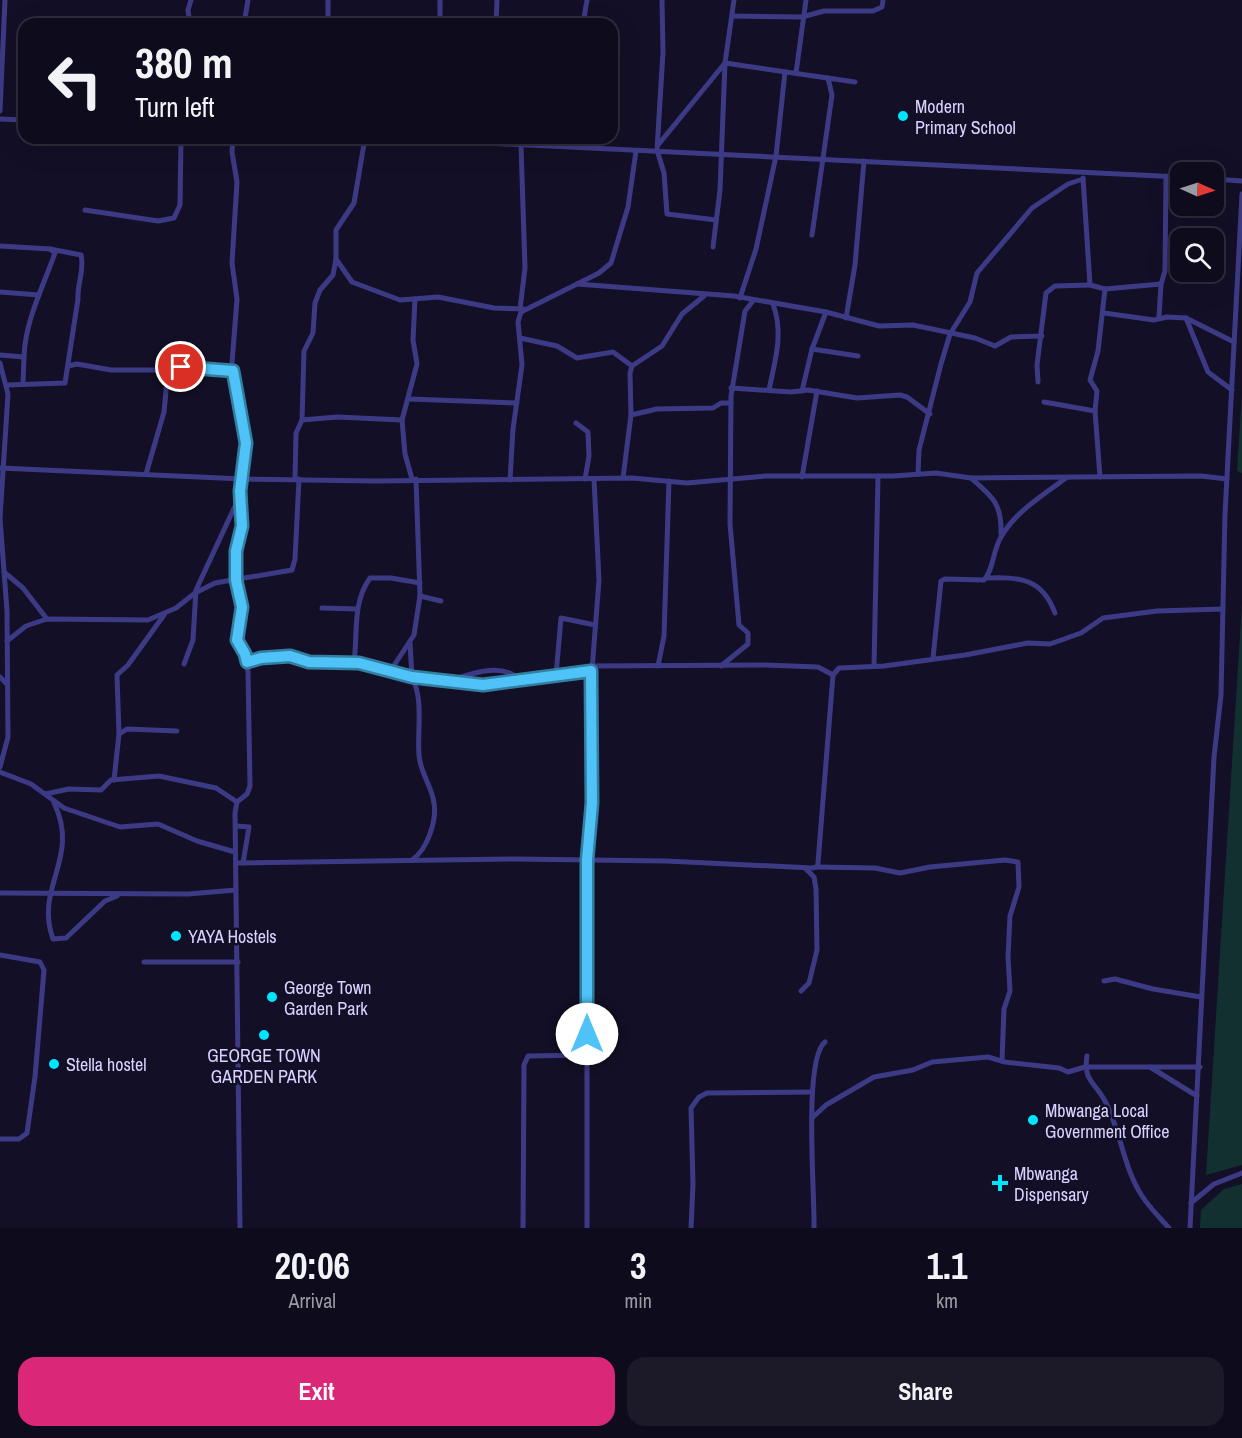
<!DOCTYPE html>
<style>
body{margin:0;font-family:"Archivo Narrow",sans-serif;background:#1c1929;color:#f1f3f6;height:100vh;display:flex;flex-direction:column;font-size:22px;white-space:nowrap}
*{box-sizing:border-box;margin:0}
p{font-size:20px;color:#9b9ba3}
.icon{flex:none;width:33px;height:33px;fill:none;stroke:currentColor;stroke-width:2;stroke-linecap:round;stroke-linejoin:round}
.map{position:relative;height:1228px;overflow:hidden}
.side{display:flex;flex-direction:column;background:#0e0b1c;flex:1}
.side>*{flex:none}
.hud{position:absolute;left:18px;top:18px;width:600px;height:126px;border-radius:18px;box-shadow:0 6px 24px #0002,0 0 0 2px #2e2b3b;background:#0e0b1c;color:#f1f3f6;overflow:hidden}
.needle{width:39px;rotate:93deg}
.buttons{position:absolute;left:1170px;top:162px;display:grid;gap:12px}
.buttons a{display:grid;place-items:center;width:54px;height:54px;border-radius:12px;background:#0e0b1c;box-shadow:0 6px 24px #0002,0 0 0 2px #2e2b3b;font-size:30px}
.pin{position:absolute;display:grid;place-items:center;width:51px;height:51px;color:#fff;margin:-26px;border:3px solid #fff;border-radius:50%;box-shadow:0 2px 6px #0007}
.me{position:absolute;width:66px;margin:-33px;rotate:0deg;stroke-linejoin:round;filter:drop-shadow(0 0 4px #0008)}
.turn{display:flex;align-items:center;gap:21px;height:126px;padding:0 18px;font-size:27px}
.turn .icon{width:78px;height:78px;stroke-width:2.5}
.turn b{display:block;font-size:42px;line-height:51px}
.eta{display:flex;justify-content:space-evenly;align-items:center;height:102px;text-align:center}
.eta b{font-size:36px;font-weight:800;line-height:42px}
.cta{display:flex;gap:12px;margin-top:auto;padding:12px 18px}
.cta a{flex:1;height:69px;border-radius:18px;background:#db2777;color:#fff;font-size:24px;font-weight:800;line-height:69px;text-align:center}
.cta a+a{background:#1c1929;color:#f1f3f6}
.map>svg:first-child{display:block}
.green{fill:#12302f}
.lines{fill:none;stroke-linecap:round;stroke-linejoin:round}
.street{stroke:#3d3a85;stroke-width:5}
.route-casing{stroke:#337fa1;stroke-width:15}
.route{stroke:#4fc3f7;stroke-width:10}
.poi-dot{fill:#00e5ff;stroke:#130f26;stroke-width:2}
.labels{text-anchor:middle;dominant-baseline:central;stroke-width:5;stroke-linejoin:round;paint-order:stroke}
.poi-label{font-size:18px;fill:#d9d4ff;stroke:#130f26;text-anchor:start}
</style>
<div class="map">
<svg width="1242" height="1228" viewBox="0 0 1242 1228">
<rect width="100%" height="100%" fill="#130f26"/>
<g class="green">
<polygon points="1242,393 1242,473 1237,471"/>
<polygon points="1242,603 1242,1165 1206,1175"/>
<polygon points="1242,1184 1242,1228 1200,1228 1201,1210 1224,1189"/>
</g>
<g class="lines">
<g class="street">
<polyline points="662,0 663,52 657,150 664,173 667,214 716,220"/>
<polyline points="733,16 802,17 824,11 873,11 882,7 883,0"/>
<polyline points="190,24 188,10 191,0"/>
<polyline points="244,24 248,0"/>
<polyline points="328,24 328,0"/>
<polyline points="440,24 440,0"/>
<polyline points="496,24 497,0"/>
<polyline points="583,24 587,0"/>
<polyline points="796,73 806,0"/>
<polyline points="0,111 5,0"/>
<polyline points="0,119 24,120"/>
<polyline points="384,138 1180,177"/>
<polyline points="658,145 725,63 734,0"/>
<polyline points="562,146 566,138"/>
<polyline points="1083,178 1090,285 1105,289 1161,284"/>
<polyline points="1214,179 1242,181"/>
<polyline points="85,210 158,221 174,218 180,205 181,138"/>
<polyline points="812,235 832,95 828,78"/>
<path d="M0 246 50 249 55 253C43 287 25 321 24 357L0 355"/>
<polyline points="713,247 720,190 725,63 855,82"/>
<polyline points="336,259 352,282 400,300 438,297 494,308 524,309"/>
<polyline points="577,284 734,296 826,312 879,326 913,325 975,338 995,346 1011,337 1042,336"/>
<polyline points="0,292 39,295"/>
<polyline points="740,298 756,249 776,156 785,72"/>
<polyline points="520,309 525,268 521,145"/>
<polyline points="1104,313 1154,320 1167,317 1186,318 1234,342"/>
<polyline points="1159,317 1161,284 1165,271 1166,176"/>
<polyline points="846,318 855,265 864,161"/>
<polyline points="1186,318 1208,372 1232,390"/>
<polyline points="520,338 557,346 577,358 613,352 632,366"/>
<polyline points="812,349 858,356"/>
<polyline points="0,363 8,394 0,518 7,611 8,737 0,767"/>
<polyline points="68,366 77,364 111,370 168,370"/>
<polyline points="1038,382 1037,365 1046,293 1055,286 1090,285"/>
<polyline points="23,383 24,357"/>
<path d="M7 385 65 383 78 299C77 283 85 270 81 255L50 249"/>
<polyline points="731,388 791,392 808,390 857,398 900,395 907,397 930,414"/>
<path d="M769 390C775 360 784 334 773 304"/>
<polyline points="802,391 812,349 826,312"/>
<polyline points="409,399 517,403"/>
<polyline points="1044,402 1095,411 1100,477"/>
<polyline points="1095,411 1097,391 1090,380 1098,351 1105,289"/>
<polyline points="631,415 657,409 713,408 721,403 731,403"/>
<polyline points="302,420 304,351 313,333 315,303 320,290 333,275 336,259 336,230 354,203 365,138"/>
<polyline points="402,420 405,454 412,479"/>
<polyline points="576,423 588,432 589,456 585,479"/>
<polyline points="0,468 243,479 376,481 632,478 687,483 766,476 893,476 936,473 971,478 1201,476 1227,479"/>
<polyline points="146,474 164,412 168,370 193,367 233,371"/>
<polyline points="918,474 919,450 941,364 950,334 970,302 977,273 1032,208 1068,184 1083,179"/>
<polyline points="802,477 817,391"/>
<polyline points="295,478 296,433 302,420 337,417 402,420 417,364 413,340 415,299"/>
<polyline points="623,478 631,415 630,373 632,366 662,346 682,314 704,296"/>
<path d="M971 478C993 497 1002 504 1001 534"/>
<polyline points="510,480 513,429 522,365 518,322 521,312 599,273 611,263 628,207 636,151"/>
<polyline points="4,572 23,588 47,619"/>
<path d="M986 578C1020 577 1042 578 1055 613"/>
<polyline points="420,596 441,601"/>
<polyline points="322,608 357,609"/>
<polyline points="7,641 26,626 47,619 148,620 176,608 195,593 215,583 292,570 295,559 299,479"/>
<polyline points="410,643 412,677 493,684 591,671"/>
<path d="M933 658 941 581 945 579 984 580C993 571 993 550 1001 537 1015 512 1043 495 1066 478"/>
<path d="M247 662 261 658 290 656 309 662 359 663 412 677C424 701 417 729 419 755 420 773 432 786 434 803 437 821 427 850 412 860"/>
<path d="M354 662C358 633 352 603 370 578H391L420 583"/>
<polyline points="184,664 193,640 196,590 236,504 245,461 245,433 232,363 237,299 232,263 237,182 232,152 233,138"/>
<polyline points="592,666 765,665 818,667 833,675"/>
<polyline points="658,666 664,636 669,481"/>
<polyline points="721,666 748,644 748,633 739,625 730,524 731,396 745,311 753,301"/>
<polyline points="874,666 878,476"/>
<polyline points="391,670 414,635 420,596 416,479"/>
<polyline points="556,675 561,618 595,625"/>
<polyline points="0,677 7,684"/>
<path d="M451 680C473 673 502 662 520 680"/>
<polyline points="119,734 117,675 128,665 164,615"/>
<polyline points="0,772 31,784 64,808 120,827 158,824 197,841 235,852"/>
<polyline points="114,780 119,734 127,729 177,731"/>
<polyline points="45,794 69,789 101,790 111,780 159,776 216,788 237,802"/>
<path d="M54 803C81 858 34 887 53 939L66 938 105 901 117 896"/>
<polyline points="237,826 249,827 243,863"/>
<polyline points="589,860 592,803 590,696 599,580 594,479"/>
<polyline points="236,863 514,859 666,861 812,868 817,867 818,863 833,675 839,668 884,666 965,655 1028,643 1050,644 1081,633 1103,618 1157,611 1223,609"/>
<polyline points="817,867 875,868 900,873 930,867 1005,860 1018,862 1019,887 1010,916 1008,957 1010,991 1004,1009 1002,1061"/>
<polyline points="0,893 188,894 236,890"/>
<polyline points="0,955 40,962 44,970 35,1077 27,1133 19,1139 0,1139"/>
<polyline points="144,962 238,962"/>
<polyline points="1104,981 1115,979 1153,989 1201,997"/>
<polyline points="801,991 809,983 817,950 816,889 814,877 805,868"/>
<path d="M1087 1056C1083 1081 1095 1082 1105 1101 1121 1131 1123 1167 1142 1196 1149 1207 1160 1218 1169 1228"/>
<polyline points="1150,1067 1200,1067"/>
<polyline points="812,1118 826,1105 874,1077 913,1070 932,1062 988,1057 1005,1062 1059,1068 1068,1072 1085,1067 1150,1067 1197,1096"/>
<polyline points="1191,1203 1214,1184 1242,1173"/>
<polyline points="240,1228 235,813 237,802 247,794 250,786 248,672 245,654 237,640 242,607 236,580 236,551 242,526 240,491"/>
<polyline points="523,1228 524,1065 528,1056 587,1055"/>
<polyline points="587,1228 587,860"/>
<polyline points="691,1228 693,1184 691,1108 699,1097 707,1093 812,1092"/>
<path d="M814 1228C815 1195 803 1059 825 1042"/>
<polyline points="1190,1228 1214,757 1221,695 1225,514 1242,194"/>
</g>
</g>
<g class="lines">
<defs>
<polyline id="route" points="181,367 233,371 246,443 240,491 242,526 236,551 236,580 242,607 237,640 245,654 247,662 261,658 290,656 309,662 359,663 412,677 483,685 591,671 592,803 587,860 587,1034"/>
</defs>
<use href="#route" class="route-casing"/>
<use href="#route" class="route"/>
</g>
<g class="poi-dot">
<circle cx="903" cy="116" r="6"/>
<circle cx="176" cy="936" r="6"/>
<circle cx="272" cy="997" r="6"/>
<circle cx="264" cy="1035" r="6"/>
<circle cx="54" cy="1064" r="6"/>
<circle cx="1033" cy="1120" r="6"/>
<path d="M997 1174h6v6h6v6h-6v6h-6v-6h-6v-6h6z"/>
</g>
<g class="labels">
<g class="poi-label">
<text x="915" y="106">Modern<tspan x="915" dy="21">Primary School</tspan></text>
<text x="188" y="936">YAYA Hostels</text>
<text x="284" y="987">George Town<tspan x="284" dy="21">Garden Park</tspan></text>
<text x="264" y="1055" text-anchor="middle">GEORGE TOWN<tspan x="264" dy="21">GARDEN PARK</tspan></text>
<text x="66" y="1064">Stella hostel</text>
<text x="1045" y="1110">Mbwanga Local<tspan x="1045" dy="21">Government Office</tspan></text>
<text x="1014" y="1173">Mbwanga<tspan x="1014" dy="21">Dispensary</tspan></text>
</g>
</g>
</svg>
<div class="buttons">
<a><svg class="needle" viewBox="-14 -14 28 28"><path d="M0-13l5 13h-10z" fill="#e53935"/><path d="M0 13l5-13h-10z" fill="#9b9ba3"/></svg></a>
<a><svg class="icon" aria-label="search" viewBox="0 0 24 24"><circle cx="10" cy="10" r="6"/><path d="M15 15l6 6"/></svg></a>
</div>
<div class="pin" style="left:181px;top:367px;background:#d93025"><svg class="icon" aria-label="arrive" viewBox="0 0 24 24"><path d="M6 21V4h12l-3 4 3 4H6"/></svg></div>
<svg class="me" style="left:587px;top:1034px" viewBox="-20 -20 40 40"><circle r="19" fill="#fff"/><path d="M0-13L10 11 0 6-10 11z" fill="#4fc3f7"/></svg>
<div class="hud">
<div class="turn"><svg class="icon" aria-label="left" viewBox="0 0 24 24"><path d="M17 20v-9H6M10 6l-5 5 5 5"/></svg><div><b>380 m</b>Turn left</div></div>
</div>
</div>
<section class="side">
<div class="eta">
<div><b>20:06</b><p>Arrival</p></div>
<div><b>3</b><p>min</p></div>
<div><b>1.1</b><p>km</p></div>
</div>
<div class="cta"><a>Exit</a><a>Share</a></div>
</section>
